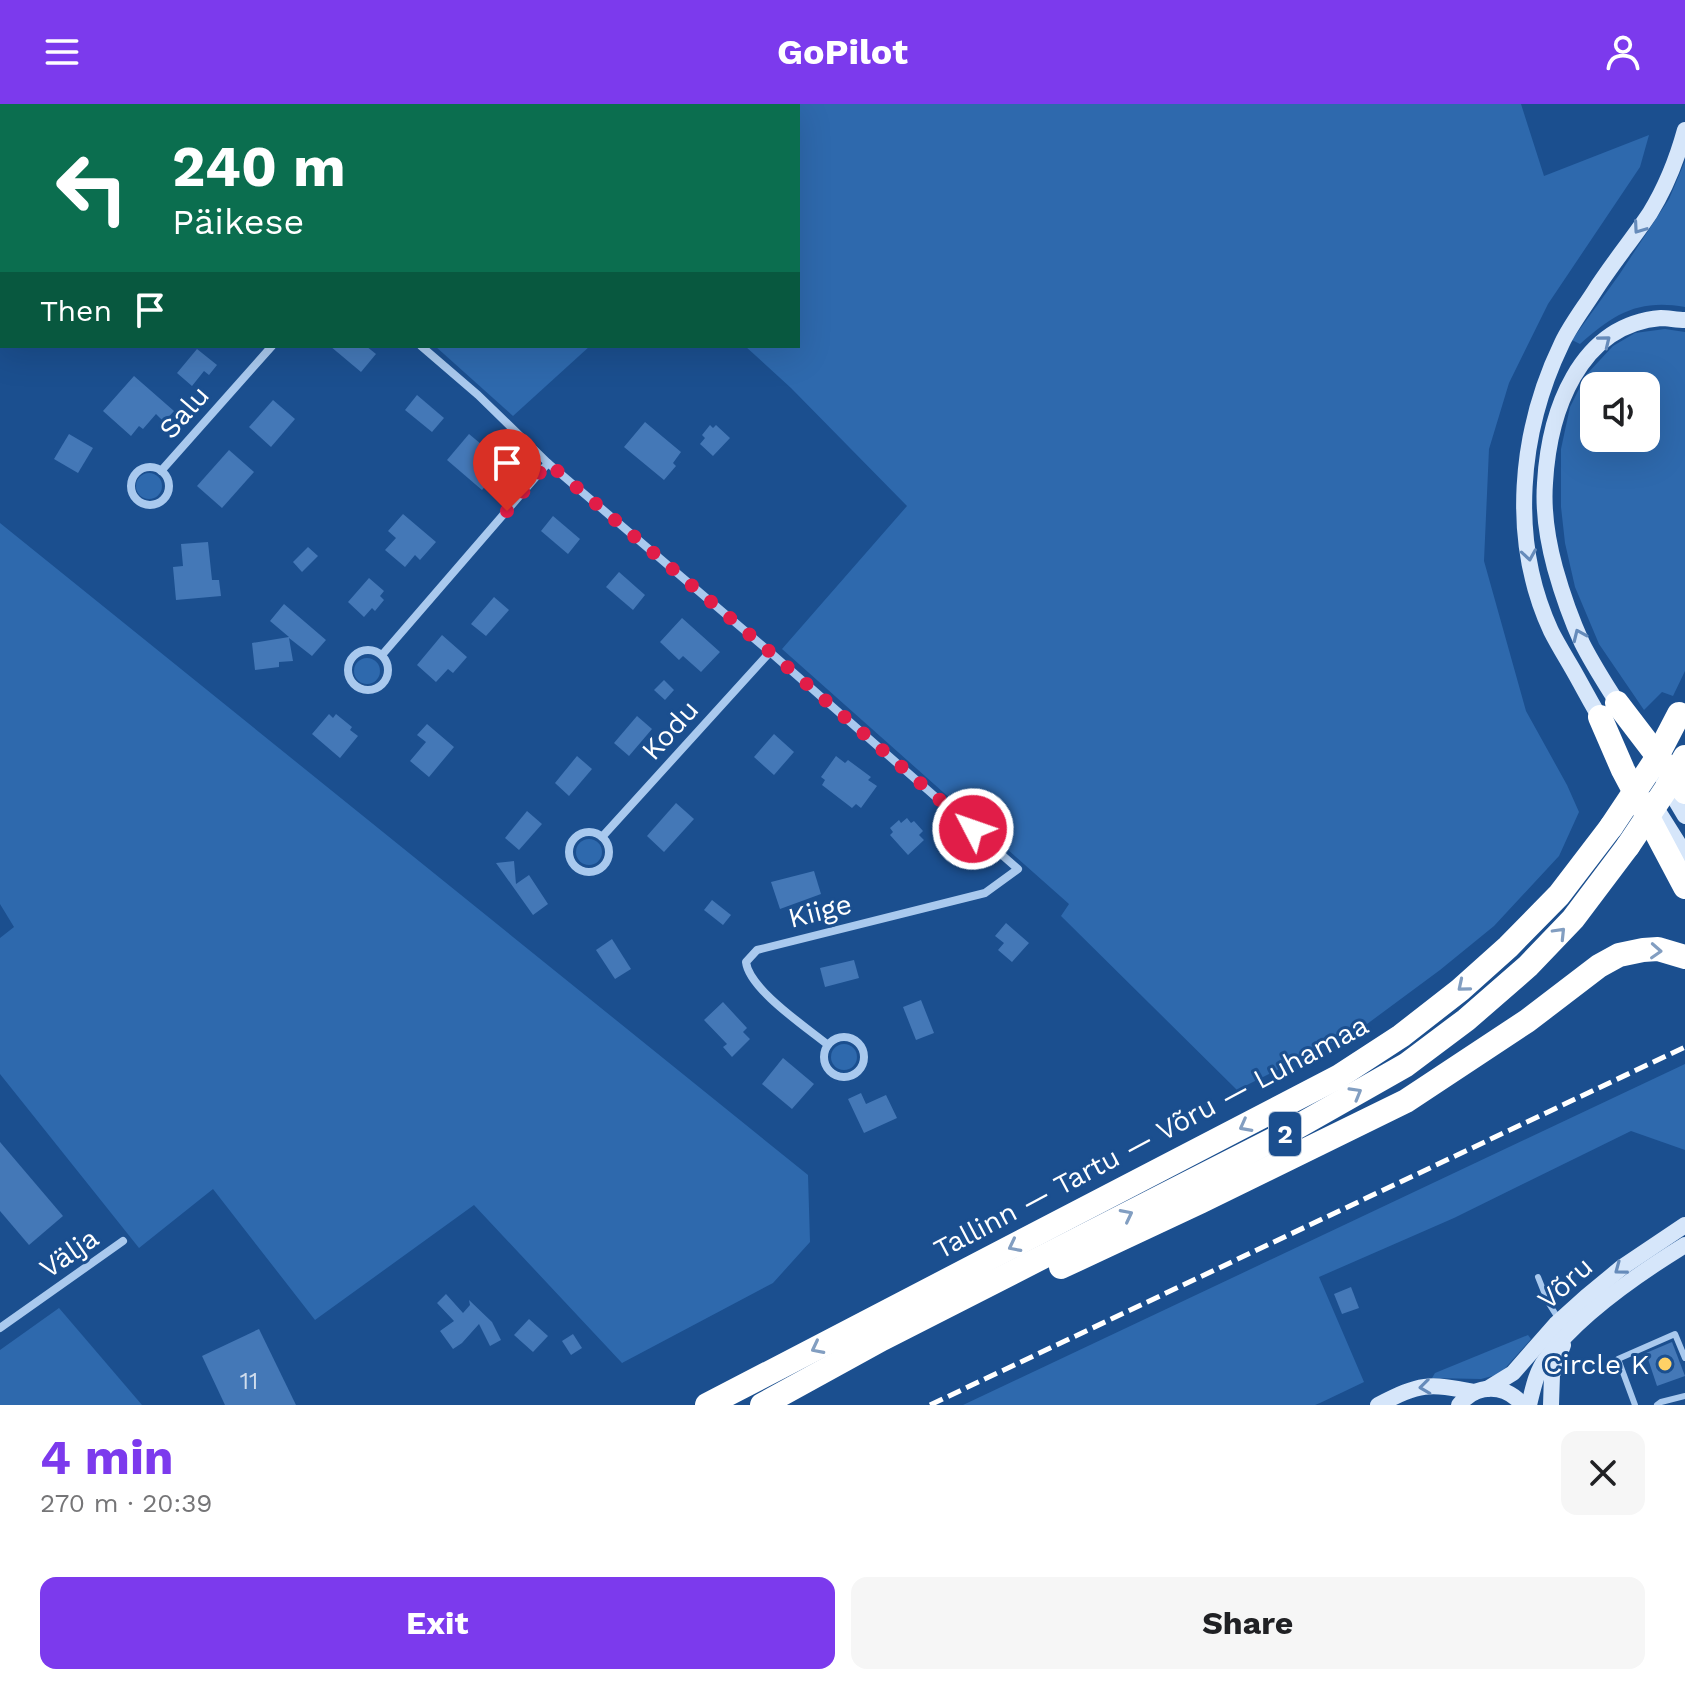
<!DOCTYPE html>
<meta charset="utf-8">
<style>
body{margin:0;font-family:"Work Sans",sans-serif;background:#f6f6f6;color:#202124;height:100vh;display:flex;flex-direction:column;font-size:30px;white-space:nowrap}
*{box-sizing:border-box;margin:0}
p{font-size:26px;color:#757577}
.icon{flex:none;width:44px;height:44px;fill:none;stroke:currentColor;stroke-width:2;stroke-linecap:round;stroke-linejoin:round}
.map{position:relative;height:1301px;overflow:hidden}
.drawer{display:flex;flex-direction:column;background:#fff;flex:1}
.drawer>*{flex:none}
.hud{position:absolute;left:0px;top:0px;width:800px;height:244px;box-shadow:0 8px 32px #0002;background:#0b6e4f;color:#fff;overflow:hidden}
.fabs{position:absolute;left:1580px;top:268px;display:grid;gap:16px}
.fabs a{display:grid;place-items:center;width:80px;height:80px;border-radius:16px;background:#fff;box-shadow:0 8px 32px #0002;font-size:40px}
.pin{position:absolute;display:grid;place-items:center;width:68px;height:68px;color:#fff;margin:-82px -34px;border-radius:50% 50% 50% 0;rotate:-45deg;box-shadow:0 0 8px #0007}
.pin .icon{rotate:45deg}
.me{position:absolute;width:88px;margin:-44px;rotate:311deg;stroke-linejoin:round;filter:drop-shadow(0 0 6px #0008)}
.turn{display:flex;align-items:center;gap:28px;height:168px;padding:0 40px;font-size:36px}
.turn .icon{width:104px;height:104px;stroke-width:2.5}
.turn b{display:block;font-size:56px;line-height:68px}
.then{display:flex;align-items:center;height:76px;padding:0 40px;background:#0003;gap:16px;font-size:30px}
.round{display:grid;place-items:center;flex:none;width:84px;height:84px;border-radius:16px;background:#f6f6f6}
.headline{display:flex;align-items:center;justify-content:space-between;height:136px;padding:0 40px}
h1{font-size:48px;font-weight:700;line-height:60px;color:#7c3aed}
.button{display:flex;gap:16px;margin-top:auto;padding:16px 40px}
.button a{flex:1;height:92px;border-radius:16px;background:#7c3aed;color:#fff;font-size:32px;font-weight:700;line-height:92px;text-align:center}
.button a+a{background:#f6f6f6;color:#202124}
header{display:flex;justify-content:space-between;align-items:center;height:104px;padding:0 40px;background:#7c3aed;color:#fff;font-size:36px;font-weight:700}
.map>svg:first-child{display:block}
.green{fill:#2e69ad;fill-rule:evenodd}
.building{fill:#4478b7}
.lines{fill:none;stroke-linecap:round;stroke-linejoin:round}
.lane{stroke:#a9c9ee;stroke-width:6}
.street{stroke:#a9c9ee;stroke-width:8}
.secondary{stroke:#d6e6fa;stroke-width:16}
.highway{stroke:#fff;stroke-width:24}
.rail{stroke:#fff;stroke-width:5;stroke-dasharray:14 6;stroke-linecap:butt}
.highway-bridge{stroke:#fff;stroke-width:24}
.oneway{stroke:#668bba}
.oneway2{stroke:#829ec1}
.route{stroke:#e11d48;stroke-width:14;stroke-dasharray:0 25.2}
.poi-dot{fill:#ffd166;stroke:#1b4f8f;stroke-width:3}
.labels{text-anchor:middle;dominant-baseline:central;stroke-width:6;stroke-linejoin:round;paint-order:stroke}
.number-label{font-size:24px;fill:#d0dded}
.shield{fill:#1b4f8f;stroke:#bbcadd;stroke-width:2}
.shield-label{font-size:26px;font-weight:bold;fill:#fff}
.street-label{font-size:28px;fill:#fff;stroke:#1b4f8f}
.poi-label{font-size:28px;fill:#fff;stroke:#1b4f8f;text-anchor:end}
</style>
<header><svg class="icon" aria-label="menu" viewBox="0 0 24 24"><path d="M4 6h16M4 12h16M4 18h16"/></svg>GoPilot<svg class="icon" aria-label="person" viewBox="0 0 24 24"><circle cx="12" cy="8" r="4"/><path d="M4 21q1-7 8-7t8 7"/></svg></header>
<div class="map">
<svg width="1685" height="1301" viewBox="0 0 1685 1301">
<rect width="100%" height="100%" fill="#1b4f8f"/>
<g class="green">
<polygon points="277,0 1521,0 1544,72 1649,31 1640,63 1548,200 1509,279 1489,345 1484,457 1526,607 1567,681 1579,708 1559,752 1494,822 1440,866 1363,923 1237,986 1061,812 1069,800 782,545 907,402 791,284 745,242 798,242 798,2 274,2"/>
<path d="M1685 57V203C1638 195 1614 210 1580 240L1572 236 1619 171 1669 95Z"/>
<path d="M1665 225 1685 228V567L1673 592 1662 588 1644 606 1599 540 1575 483 1565 439 1561 403V345L1570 303 1586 271 1613 242 1635 229ZM1594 282H1646V334H1594Z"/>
<polygon points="435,242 590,242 513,312"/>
<circle cx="149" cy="382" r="13"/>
<polygon points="0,419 808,1071 810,1138 773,1179 622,1259 474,1101 315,1216 213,1085 139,1144 0,970 0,834 14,823 0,800"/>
<circle cx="367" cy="567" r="13"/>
<circle cx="589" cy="748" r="13"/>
<circle cx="844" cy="953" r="13"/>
<polygon points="1685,960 1685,1046 1631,1027 1454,1114 1319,1173 1364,1278 1320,1299 1315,1301 963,1301"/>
<polygon points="59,1204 142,1301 0,1301 0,1246"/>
<polygon points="1528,1231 1531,1235 1500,1270 1481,1275 1432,1274 1435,1269"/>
</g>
<g class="building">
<polygon points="330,242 366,242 376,250 361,268"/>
<polygon points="197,245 217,261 209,271 204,267 192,282 177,269"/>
<polygon points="134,272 174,307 164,318 156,310 143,325 139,322 131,332 103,307"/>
<polygon points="417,291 444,314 432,328 405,306"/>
<polygon points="273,296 295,315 271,343 249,323"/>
<polygon points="645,318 681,348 673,359 676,362 664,376 624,343"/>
<polygon points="710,321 713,324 716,321 730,334 713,352 700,340 705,334 702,331"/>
<polygon points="69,330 93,344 78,369 54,355"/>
<polygon points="469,330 505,360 482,386 447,356"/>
<polygon points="229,346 254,368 222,404 197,382"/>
<polygon points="403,410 436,438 420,456 415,451 405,463 385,446 396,434 388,427"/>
<polygon points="553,412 580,435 568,450 541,427"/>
<polygon points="208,438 212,476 219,476 221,492 176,496 173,463 183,462 181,440"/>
<polygon points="308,443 318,452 302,468 293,458"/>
<polygon points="619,468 645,491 633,506 606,483"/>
<polygon points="369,474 384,487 380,492 384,496 375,507 372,504 364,513 348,498"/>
<polygon points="494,493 509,506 486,532 471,520"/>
<polygon points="284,500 326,536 312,552 289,534 293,557 279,558 279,563 255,566 252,539 289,533 270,517"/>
<polygon points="682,514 720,548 701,568 683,552 679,556 660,538"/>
<polygon points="442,531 467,553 453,569 448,565 436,578 417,561"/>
<polygon points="664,576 674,586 665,596 654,586"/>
<polygon points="329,610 333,614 336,610 352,623 350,626 358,632 340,654 312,630"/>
<polygon points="637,612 652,625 629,652 614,639"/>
<polygon points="427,620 454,643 429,673 410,657 426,638 417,631"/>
<polygon points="774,630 794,648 774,671 754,653"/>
<polygon points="577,652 592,665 569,692 555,679"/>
<polygon points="836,652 845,659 848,656 871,673 868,676 877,682 861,704 856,700 852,704 822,681 825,676 821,673"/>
<polygon points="676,699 694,715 664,748 647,732"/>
<polygon points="527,707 542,720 519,746 505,734"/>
<polygon points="907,714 911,719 914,717 923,727 919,731 924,736 908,751 890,731 893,728 890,724 899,716 901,719"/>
<polygon points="514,757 516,780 529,771 548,800 533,811 496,759"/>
<polygon points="814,767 821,790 780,805 771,778"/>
<polygon points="712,796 731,811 723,821 704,806"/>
<polygon points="1006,819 1029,839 1012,858 998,846 1004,839 995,832"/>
<polygon points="612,835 631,865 615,875 596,846"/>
<polygon points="854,856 859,874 825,883 820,864"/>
<polygon points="921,896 934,929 916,936 903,903"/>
<polygon points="723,898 747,924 743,928 750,935 732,953 723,943 727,940 704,916"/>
<polygon points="783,954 814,980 792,1005 762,980"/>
<polygon points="861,989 866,1000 886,991 897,1014 864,1029 848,995"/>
<polygon points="0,1038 63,1112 29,1141 0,1107"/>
<polygon points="1351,1183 1359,1204 1342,1210 1334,1190"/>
<polygon points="446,1190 463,1209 470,1201 469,1196 492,1218 501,1236 490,1242 479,1220 462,1239 453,1245 440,1227 454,1217 437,1199"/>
<polygon points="529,1215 548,1232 533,1248 514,1231"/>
<polygon points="259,1225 296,1301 225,1301 202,1252"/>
<polygon points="573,1230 582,1244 571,1251 562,1237"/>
<polygon points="1672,1238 1685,1272 1657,1282 1646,1249"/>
</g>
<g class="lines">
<g class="lane">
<polyline points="1538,1173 1548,1198 1558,1214"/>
<polyline points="1635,1301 1618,1255 1675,1230 1685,1254"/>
<polyline points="1657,1301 1661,1298 1685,1292"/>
</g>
<g class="street">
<polyline points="197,0 198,2"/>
<polyline points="2,2 5,0"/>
<polyline points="247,2 250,0"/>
<path d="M421 242 478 291 548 359 770 548 1018 765 985 789 757 846 746 858C749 885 806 923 828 941"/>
<circle cx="150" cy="382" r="19"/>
<polyline points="161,367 272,242"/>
<circle cx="368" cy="566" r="20"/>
<polyline points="382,551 548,359"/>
<circle cx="589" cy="748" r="20"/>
<polyline points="602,733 770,548"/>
<circle cx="844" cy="953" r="20"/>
<polyline points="0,1224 123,1137"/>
</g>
<g class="secondary">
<path d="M1623 608C1609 585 1594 563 1582 539 1571 515 1562 489 1555 464 1548 438 1543 406 1545 379 1549 309 1578 221 1661 214 1668 214 1677 216 1685 216"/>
<path d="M1605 622C1593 603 1583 583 1572 564 1565 552 1557 539 1551 527 1509 436 1519 328 1562 239 1570 222 1583 205 1594 188 1611 161 1632 136 1650 109 1666 83 1677 55 1685 26"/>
<polyline points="1663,675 1685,712"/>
<polyline points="1651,696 1685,750"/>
<polyline points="1487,1285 1513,1269 1556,1220 1586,1193 1621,1164 1685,1121"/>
<path d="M1378 1301C1421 1279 1427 1279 1475 1288"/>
<path d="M1459 1301C1477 1279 1505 1280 1523 1301"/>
<path d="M1529 1301C1533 1285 1536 1268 1546 1255 1579 1210 1638 1170 1685 1141"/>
<polyline points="1551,1301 1552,1271 1563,1241"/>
</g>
<g class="highway">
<polyline points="1617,599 1685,688"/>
<polyline points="1600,613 1623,666 1685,783"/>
<polyline points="1061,1163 1200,1098 1406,997 1527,917 1599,862 1619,851 1643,846 1658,845 1685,853"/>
<polyline points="707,1301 1338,973 1401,932 1460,886 1508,843 1559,791 1611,723"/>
<polyline points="762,1301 882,1235 1288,1028 1406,961 1466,916 1528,862 1573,815 1628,742"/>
</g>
<polyline class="rail" points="930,1301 1685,943"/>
<g class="highway-bridge">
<polyline points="1611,723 1653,660 1679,610"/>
<polyline points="1628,742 1666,685 1685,653"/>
</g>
</g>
<defs><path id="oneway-chevron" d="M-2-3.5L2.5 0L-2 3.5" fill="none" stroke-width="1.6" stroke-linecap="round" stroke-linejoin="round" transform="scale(2)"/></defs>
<g class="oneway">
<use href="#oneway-chevron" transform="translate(1639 124) rotate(125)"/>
<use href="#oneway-chevron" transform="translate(1605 237) rotate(-39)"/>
<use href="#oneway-chevron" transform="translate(1529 451) rotate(81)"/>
<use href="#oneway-chevron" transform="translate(1579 531) rotate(-114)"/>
<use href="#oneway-chevron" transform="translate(1620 1165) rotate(143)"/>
<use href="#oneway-chevron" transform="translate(1425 1283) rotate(173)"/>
</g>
<g class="oneway2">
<use href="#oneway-chevron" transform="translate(1560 829) rotate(-46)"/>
<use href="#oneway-chevron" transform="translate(1656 847) rotate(3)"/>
<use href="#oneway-chevron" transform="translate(1463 882) rotate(140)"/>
<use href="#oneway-chevron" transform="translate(1356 989) rotate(-30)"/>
<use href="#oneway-chevron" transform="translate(1245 1022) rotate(152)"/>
<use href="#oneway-chevron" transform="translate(1127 1111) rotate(-27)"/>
<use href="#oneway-chevron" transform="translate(1014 1142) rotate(153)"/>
<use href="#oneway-chevron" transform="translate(817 1244) rotate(153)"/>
</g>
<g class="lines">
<polyline class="route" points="507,407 548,359 770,548 973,725"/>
</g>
<circle class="poi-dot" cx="1665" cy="1260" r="8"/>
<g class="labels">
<g class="number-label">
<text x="249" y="1277">11</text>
</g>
<rect class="shield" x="1269" y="1008" width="32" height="44" rx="6"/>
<g class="shield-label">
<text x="1285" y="1030">2</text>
</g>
<g class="street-label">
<text transform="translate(184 308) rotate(-49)">Salu</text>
<text transform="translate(670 626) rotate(-48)">Kodu</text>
<text transform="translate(820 807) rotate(-14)">Kiige</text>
<text transform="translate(1151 1033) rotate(-28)">Tallinn — Tartu — Võru — Luhamaa</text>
<text transform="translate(69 1149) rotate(-35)">Välja</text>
<text transform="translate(1565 1179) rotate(-42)">Võru</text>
</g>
<g class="poi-label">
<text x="1649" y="1260">Circle K</text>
</g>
</g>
</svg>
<div class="fabs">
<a><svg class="icon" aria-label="sound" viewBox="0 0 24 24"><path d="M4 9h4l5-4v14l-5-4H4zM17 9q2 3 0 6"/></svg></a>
</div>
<div class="pin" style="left:507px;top:407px;background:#d93025"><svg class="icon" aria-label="arrive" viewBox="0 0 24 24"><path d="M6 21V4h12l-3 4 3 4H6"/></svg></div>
<svg class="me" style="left:973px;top:725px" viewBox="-20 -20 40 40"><circle r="17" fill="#e11d48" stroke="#fff" stroke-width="3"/><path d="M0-11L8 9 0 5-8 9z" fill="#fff"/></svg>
<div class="hud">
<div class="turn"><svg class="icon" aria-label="left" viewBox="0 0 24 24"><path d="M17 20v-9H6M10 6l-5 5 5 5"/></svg><div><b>240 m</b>Päikese</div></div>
<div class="then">Then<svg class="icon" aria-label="arrive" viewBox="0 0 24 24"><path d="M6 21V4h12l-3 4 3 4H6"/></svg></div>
</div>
</div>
<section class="drawer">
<div class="headline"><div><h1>4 min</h1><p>270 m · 20:39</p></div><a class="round"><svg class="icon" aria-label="close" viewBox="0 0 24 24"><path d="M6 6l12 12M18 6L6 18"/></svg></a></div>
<div class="button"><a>Exit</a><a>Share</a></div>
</section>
